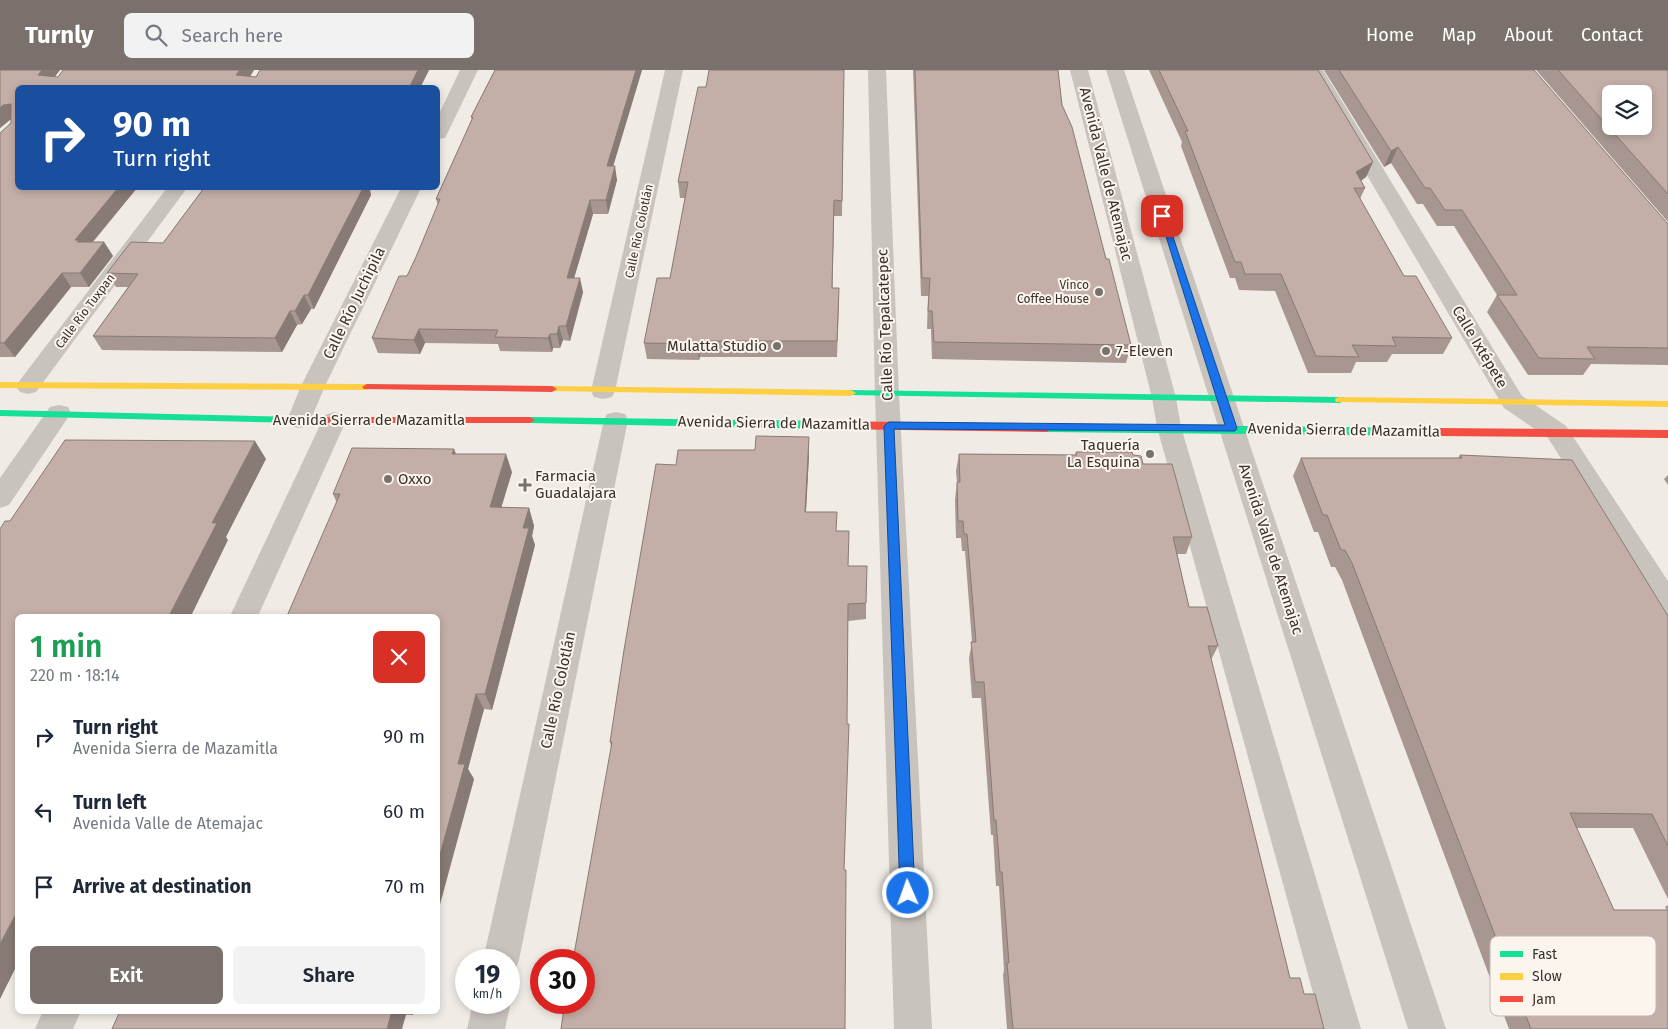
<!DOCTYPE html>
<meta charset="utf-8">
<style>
body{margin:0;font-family:"Fira Sans",sans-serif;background:#f2f2f3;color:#1f2937;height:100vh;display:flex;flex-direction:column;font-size:19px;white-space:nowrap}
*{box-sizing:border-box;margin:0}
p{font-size:16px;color:#747a83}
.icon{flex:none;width:28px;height:28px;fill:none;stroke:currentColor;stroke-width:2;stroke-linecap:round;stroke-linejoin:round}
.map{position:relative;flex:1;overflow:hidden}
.drawer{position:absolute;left:15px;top:544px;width:425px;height:400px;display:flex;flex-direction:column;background:#fff;border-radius:8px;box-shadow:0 2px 8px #0003}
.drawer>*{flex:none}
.hud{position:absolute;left:15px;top:15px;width:425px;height:105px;border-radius:8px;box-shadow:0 2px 8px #0003;background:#1a4fa0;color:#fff;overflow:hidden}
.controls{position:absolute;left:1602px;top:15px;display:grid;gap:10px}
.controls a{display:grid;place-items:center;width:50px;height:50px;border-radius:8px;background:#fff;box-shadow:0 2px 8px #0003;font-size:25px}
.speed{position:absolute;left:455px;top:879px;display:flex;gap:10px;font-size:25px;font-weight:700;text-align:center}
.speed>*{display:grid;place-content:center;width:65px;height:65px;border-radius:50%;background:#fff;box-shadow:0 2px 8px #0003;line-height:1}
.speed small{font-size:12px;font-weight:400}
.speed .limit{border:8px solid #d22;background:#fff;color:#111}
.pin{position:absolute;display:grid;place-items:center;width:42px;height:42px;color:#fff;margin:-21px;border-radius:10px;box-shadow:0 2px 8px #0006}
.me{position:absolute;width:55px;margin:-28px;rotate:358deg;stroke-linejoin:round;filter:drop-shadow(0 0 4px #0008)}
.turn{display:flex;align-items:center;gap:18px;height:105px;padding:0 15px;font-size:22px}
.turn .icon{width:65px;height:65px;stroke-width:2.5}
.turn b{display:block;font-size:35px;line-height:42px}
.round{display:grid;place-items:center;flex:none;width:52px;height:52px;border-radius:8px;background:#f2f2f3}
.overview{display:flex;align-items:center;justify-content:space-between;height:85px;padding:0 15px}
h1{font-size:30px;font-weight:600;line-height:38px;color:#1e9e55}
.action{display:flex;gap:10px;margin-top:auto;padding:10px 15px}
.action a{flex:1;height:58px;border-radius:8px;background:#7a716c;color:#fff;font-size:20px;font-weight:600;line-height:58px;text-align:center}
.action a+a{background:#f2f2f3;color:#1f2937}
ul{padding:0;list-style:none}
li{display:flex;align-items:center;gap:15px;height:75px;padding:0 15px}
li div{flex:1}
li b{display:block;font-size:19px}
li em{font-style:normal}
header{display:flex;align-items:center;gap:30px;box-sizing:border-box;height:70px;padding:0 25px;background:#7a716c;color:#fff}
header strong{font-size:24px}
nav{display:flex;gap:28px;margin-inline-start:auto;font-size:18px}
.search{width:350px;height:45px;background:#f2f2f3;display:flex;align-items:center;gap:12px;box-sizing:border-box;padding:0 18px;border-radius:8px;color:#747a83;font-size:19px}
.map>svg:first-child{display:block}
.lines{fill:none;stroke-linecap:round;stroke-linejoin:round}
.street{fill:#c9c3be;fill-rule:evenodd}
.fast{fill:#16e098;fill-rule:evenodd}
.slow{fill:#ffcf43;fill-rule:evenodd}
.jam{fill:#f24e42;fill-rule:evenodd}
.wall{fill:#a89690}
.shaded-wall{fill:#887a75}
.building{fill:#c3afa7;stroke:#887a75;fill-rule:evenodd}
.route{fill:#1a73e8;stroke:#114b97}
.poi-dot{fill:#7a716c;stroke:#fbf5ee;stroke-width:2}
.labels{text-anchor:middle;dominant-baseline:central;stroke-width:4;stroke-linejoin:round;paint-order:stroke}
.far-street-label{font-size:12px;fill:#3b302b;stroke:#fbf5ee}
.far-poi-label{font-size:12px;fill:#3b302b;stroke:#fbf5ee;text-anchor:end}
.street-label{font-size:15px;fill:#3b302b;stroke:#fbf5ee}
.poi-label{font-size:15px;fill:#3b302b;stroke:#fbf5ee;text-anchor:start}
.key{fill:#fbf5ee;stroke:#c1bab4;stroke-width:1}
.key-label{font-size:14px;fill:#3b302b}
</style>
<header>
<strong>Turnly</strong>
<div class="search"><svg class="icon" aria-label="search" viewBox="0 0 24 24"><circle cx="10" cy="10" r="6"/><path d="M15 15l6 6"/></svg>Search here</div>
<nav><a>Home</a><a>Map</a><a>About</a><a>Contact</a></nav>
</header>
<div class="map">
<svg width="1668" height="959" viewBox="0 0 1668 959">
<rect width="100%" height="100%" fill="#f0ebe5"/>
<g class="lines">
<g class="street">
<polygon points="460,0 478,0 447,64 445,68 438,69 438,46"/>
<polygon points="665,0 683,0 615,321 612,327 603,329 594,327 591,321"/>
<polygon points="868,0 886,0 899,324 932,959 894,959 875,324"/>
<polygon points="1070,0 1088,0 1176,328 1181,357 1361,959 1323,959 1157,357 1152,328"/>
<polygon points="1106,0 1124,0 1446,959 1408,959"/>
<polygon points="1305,0 1323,0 1522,326 1566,356 1668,511 1668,546 1658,543 1548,368 1504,338"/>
<polygon points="167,118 187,118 36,322 28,324 20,322 16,316 20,310"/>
<polygon points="401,118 421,118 325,316 308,356 299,358 290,356 287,350 301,316"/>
<polygon points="59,335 68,337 71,343 9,435 0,438 0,408 50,337"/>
<polygon points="334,342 343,345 346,351 258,546 230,546 322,351 325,345"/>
<polygon points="616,342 625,344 628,350 519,890 514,903 509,905 509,890 483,890 604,350 607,344"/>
<polygon points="509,927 511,932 505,959 467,959 473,932 509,932"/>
<polygon points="43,941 81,941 73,959 35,959"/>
</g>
<g class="fast">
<polygon points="851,320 1340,327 1345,330 1340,333 848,325 846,323"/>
<polygon points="0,340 301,347 306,350 301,353 0,346"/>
<polygon points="530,347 829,351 834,355 829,359 530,353 525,350"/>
<polygon points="1047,354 1435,358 1440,362 1435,366 1047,362 1042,358"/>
</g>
<g class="slow">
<polygon points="0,312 367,314 372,317 367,320 0,318"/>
<polygon points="552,316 851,320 856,323 851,326 549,321 547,319 549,317"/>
<polygon points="1340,327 1668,331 1668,337 1336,332 1335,330 1336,328"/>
</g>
<g class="jam">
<polygon points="367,314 552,316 557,319 552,322 364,319 362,317"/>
<polygon points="301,347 530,347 535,350 530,353 301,353 296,350"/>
<polygon points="829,351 1047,354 1052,358 1047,362 829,359 824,355"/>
<polygon points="1435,358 1668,360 1668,368 1435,366 1430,362"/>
</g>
</g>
<g class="wall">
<polygon points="0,0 60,0 54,7 58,7 63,0 254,0 250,6 256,7 260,0 429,0 420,18 18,18 18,118 137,118 93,172 104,172 113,186 89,217 71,217 15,287 0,287 0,63 11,53 11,49 0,58"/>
<polygon points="495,0 642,0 613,96 617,110 608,144 593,144 574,208 583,222 570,271 563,270 560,278 553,278 552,282 500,281 498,274 425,273 420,284 378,283 372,268 407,206 416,187 438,135 436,129 472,50 471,47"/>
<polygon points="844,0 842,146 834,146 832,218 839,234 837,287 700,287 699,290 647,289 644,273 670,208 685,128 680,128 678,112"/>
<polygon points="913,0 1058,0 1062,35 1131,275 1126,293 932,289 931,259 927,259 928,226 921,226"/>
<polygon points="1149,0 1318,0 1373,92 1366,107 1361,111 1365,118 1360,129 1404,206 1452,268 1443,284 1392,284 1387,292 1356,292 1351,303 1308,303 1275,221 1239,220 1235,208 1230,208 1181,76 1182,72"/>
<polygon points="1324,0 1534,0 1668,154 1668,295 1591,294 1583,305 1528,305 1487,242 1497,225 1454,156 1437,156 1423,134 1417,134 1391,93 1384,97"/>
<polygon points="1536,0 1668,0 1668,152"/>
<polygon points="204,118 371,118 370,121 371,125 314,239 311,239 302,254 297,255 282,282 102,280 93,266 128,217 116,217 107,203 163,173"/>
<polygon points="1076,382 1133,385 1143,394 1192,467 1186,484 1177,484 1189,537 1218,576 1211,590 1290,908 1304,924 1324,959 1007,959 1003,905 1004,900 999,816 996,816 993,765 991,765 981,628 972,628 969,588 972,572 965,481 962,481 961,468 956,468 955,430 957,412 956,401 959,384 1075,385"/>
<polygon points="456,384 512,402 501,438 529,438 534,456 532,466 535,475 492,640 484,639 477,664 468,699 474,709 440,831 336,431 333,424"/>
<polygon points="809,385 806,442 837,461 848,496 866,533 866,549 848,551 844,800 611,676 610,672 676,395"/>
<polygon points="1460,385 1668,546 1668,829 1633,758 1576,758 1614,840 1667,840 1665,837 1668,835 1668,959 1509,959 1342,510 1335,497 1331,497 1318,462 1314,462 1293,406 1301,388 1458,388"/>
<polygon points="1668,405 1668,415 1664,409"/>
<polygon points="120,941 414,941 413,945"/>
</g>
<g class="shaded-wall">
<polygon points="42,0 60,0 46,18 38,5"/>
<polygon points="240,0 254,0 243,18 236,5"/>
<polygon points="418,0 429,0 420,18 409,18"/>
<polygon points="636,0 642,0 609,110 607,96"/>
<polygon points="11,34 11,49 0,58 0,38 3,35"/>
<polygon points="1398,77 1391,93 1384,97 1391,81"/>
<polygon points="1373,92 1366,107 1349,118 1356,102"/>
<polygon points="615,96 617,110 608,144 606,130"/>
<polygon points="118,118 137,118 85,181 75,170"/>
<polygon points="363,118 371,118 370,121 371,125 314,239 308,225"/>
<polygon points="590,130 593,144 570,222 567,208"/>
<polygon points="834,130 834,146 832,233 832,218"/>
<polygon points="104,172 113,186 89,217 80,203"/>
<polygon points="62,203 71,217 15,287 4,273"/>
<polygon points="580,208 583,222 570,271 566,256"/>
<polygon points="304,225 311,239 302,254 295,241"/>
<polygon points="290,241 297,255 282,282 275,268"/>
<polygon points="559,256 563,270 560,278 557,264"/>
<polygon points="419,259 425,273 420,284 414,270"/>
<polygon points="550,264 553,278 552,282 548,268"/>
<polygon points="698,271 700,287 699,290 697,274"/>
<polygon points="809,367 809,385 805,459 805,442"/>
<polygon points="255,371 266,389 226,467 228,470 191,546 169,546 212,453"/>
<polygon points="454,379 461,396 452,384"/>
<polygon points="506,384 512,402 496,455 490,437"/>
<polygon points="529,438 534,456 532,466 535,475 492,640 485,624 523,458"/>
<polygon points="476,624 484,639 468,699 474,709 438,842 438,792 458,694"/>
<polygon points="18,840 18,893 0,929 0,874"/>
<polygon points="392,941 403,941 406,945 402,959 387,959"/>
<polygon points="409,941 414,941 413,945"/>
</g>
<g class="building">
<polygon points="0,0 42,0 38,5 58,7 63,0 240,0 236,5 256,7 260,0 418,0 409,18 18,18 18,118 118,118 75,170 79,170 77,172 104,172 80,203 62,203 4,273 0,273 0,63 11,53 11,34 3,35 0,38"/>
<polygon points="495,0 636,0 607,96 615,96 606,130 590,130 567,208 580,208 566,256 559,256 557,264 550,264 548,268 495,267 498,260 419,259 414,270 372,268 399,206 407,206 416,187 440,129 436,129 473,47 471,47"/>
<polygon points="709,0 844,0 842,131 834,130 832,218 839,218 837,271 698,271 697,274 644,273 657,208 670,208 688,112 678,112 698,17 706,17"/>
<polygon points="915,0 1058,0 1062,35 1072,57 1106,189 1109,189 1131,275 934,272 932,241 928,241 930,208 922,208"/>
<polygon points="1159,0 1318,0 1373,92 1356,102 1365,118 1354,118 1404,206 1416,206 1452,268 1392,267 1396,276 1352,275 1359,287 1316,286 1281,204 1245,204 1241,192 1235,192 1185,61 1188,61"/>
<polygon points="1339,0 1534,0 1668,154 1668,278 1587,277 1595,289 1539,288 1497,225 1517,225 1462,140 1445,140 1430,118 1425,118 1398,77 1391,81"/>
<path d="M1558 0H1668V124ZM1611 24H1644V56H1611Z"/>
<polygon points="204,118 363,118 308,225 304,225 295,241 290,241 275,268 93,266 138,204 107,203 131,172 163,173"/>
<polygon points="756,366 809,367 805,442 837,442 836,461 849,461 848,496 867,496 866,533 848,534 847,654 849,654 844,800 846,800 845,959 561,959 565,932 584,932 584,890 573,890 612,672 610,672 624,580 656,394 676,395 678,380 755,380"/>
<polygon points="65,370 255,371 212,453 217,453 169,546 18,546 18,840 0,874 0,459 5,451 10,451"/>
<polygon points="352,378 454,379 452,384 506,384 490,437 529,438 523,458 529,458 485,624 476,624 470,648 458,694 465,694 438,792 438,546 287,546 340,424 333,424"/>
<polygon points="1076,382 1132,382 1133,385 1141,386 1143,394 1172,394 1192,467 1173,467 1189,537 1207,537 1218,576 1208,576 1290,908 1300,908 1304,924 1315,924 1324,959 1013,959 1007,893 1009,893 1002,802 1000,802 996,750 994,750 984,612 975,612 971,572 976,572 967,464 964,464 963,451 958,451 957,412 960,412 959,384 1077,385"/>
<polygon points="1460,385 1572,390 1668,546 1668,776 1652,744 1570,743 1614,840 1668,840 1668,959 1531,959 1352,493 1345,480 1341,480 1327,445 1323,445 1301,388 1462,388"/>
<polygon points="120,941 392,941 387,959 112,959"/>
</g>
<polygon class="route" points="1159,144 1166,146 1237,358 1235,361 894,359 915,823 913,828 908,830 903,828 900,823 884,356 889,352 1225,355"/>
<g class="poi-dot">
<circle cx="1099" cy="222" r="5"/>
<circle cx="777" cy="276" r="5"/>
<circle cx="1106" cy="281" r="5"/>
<circle cx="1150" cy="384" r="5"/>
<circle cx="388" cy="409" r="5"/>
<path d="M522.5 407.5h5v5h5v5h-5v5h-5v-5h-5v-5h5z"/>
</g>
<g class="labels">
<g class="far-street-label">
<text transform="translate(639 161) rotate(-78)">Calle Río Colotlán</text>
<text transform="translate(85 241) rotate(-53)">Calle Río Tuxpan</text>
</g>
<g class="far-poi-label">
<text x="1089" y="215">Vinco<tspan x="1089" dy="14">Coffee House</tspan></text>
</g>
<g class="street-label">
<text transform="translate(1106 104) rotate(76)">Avenida Valle de Atemajac</text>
<text transform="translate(354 233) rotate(-64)">Calle Río Juchipila</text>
<text transform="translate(885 255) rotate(-92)">Calle Río Tepalcatepec</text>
<text transform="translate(1480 277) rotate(59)">Calle Ixtépete</text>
<text x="369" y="350">Avenida Sierra de Mazamitla</text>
<text transform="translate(774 353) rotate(1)">Avenida Sierra de Mazamitla</text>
<text transform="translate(1344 360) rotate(1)">Avenida Sierra de Mazamitla</text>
<text transform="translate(1271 479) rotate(72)">Avenida Valle de Atemajac</text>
<text transform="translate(558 620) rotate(-78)">Calle Río Colotlán</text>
</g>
<g class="poi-label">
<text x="767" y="276" text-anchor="end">Mulatta Studio</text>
<text x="1116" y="281">7-Eleven</text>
<text x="1140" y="375" text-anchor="end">Taquería<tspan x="1140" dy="17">La Esquina</tspan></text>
<text x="535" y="406">Farmacia<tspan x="535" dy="17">Guadalajara</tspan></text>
<text x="398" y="409">Oxxo</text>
</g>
</g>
<rect x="1490" y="866" width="166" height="80" rx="8" class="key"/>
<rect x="1500" y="881" width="23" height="6" fill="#16e098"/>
<rect x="1500" y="903" width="23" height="7" fill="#ffcf43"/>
<rect x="1500" y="926" width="23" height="6" fill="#f24e42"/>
<g class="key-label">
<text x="1532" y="889">Fast</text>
<text x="1532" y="911">Slow</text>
<text x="1532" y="934">Jam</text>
</g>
</svg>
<div class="controls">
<a><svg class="icon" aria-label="layers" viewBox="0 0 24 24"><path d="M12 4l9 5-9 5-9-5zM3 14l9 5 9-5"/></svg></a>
</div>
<div class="speed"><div>19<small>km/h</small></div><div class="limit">30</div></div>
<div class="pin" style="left:1162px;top:146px;background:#d93025"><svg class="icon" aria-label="arrive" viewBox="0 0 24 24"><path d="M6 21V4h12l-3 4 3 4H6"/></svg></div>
<svg class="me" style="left:908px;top:823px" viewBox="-20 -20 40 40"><circle r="17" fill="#1a73e8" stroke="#fff" stroke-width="3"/><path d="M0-11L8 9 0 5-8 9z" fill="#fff"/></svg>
<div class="hud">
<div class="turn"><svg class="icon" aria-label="right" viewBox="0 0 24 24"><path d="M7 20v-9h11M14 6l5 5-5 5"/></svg><div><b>90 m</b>Turn right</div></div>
</div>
<section class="drawer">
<div class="overview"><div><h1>1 min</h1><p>220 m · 18:14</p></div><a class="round" style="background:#d93025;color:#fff"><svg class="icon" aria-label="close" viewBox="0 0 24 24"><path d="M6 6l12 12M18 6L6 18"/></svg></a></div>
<ul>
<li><svg class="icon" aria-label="right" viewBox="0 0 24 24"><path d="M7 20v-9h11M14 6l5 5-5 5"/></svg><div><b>Turn right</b><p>Avenida Sierra de Mazamitla</p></div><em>90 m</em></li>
<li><svg class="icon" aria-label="left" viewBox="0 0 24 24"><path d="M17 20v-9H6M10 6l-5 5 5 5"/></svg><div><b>Turn left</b><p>Avenida Valle de Atemajac</p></div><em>60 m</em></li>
<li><svg class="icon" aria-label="arrive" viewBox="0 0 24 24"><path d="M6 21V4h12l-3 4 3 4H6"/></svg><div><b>Arrive at destination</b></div><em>70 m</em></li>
</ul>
<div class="action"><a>Exit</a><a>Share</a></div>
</section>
</div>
